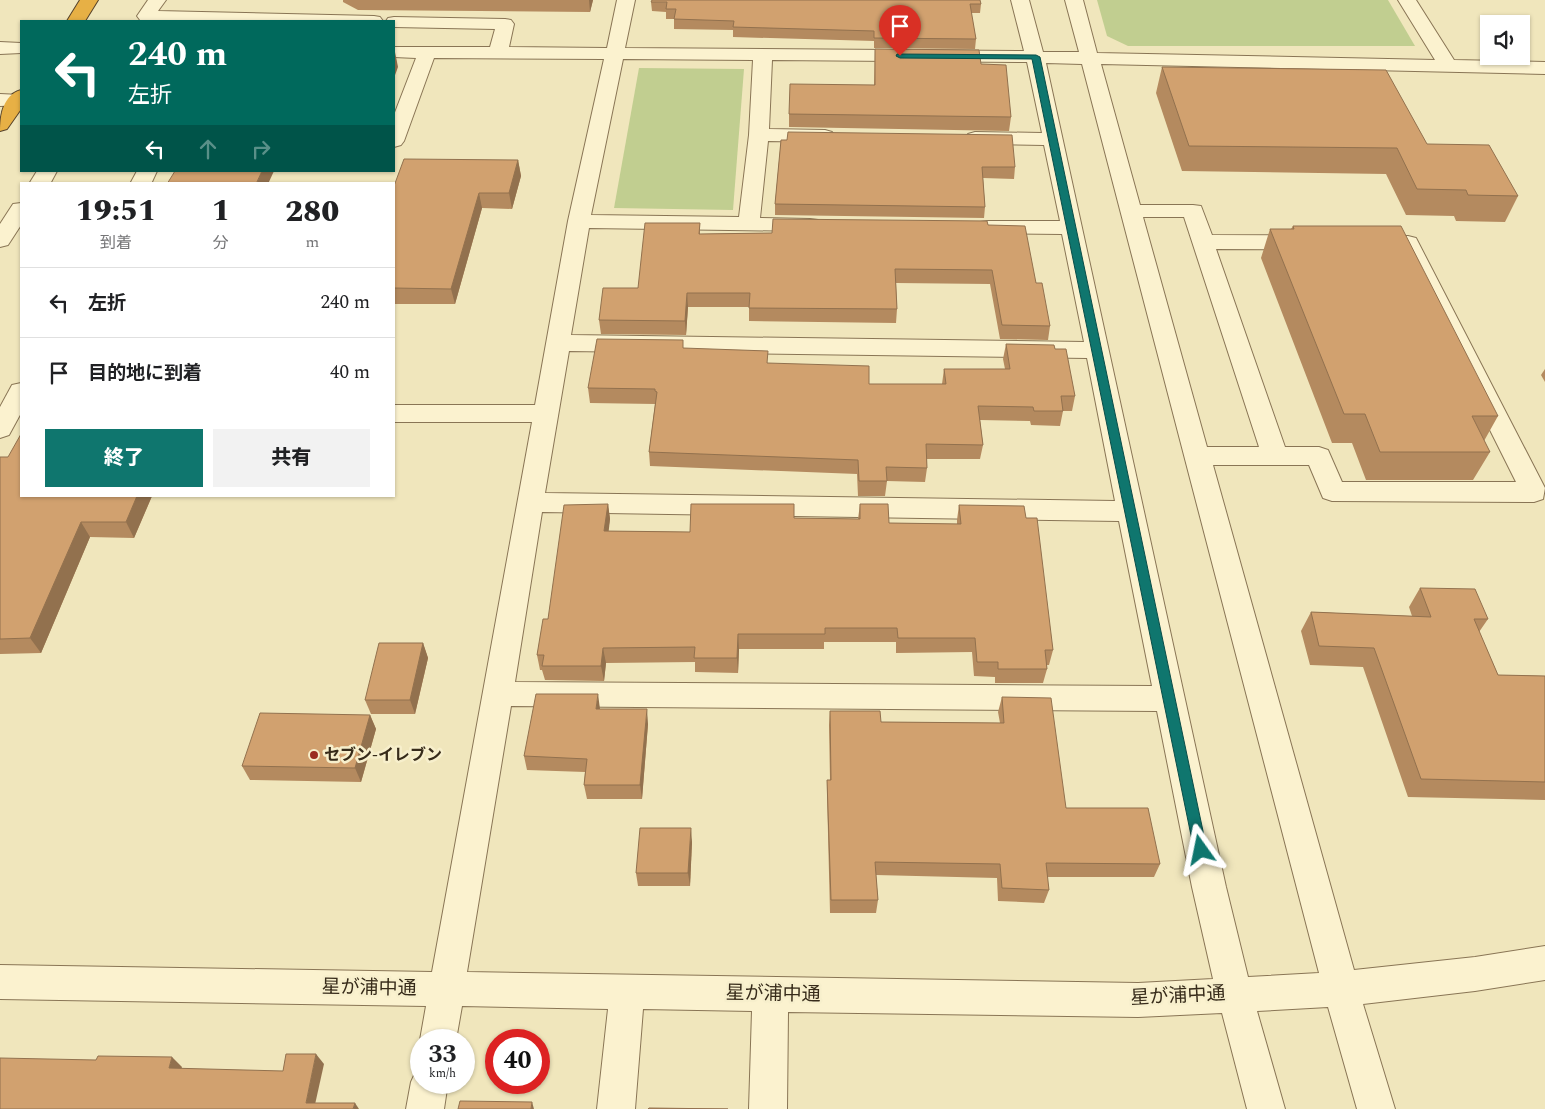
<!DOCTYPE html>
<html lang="ja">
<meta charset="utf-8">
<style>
body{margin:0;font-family:Spectral,"Noto Sans JP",serif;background:#f2f2f2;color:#202124;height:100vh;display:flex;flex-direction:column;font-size:19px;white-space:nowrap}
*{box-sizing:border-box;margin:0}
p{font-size:16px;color:#757577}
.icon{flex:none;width:28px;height:28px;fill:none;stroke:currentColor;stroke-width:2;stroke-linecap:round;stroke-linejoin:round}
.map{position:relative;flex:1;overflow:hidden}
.drawer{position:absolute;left:20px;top:182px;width:375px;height:315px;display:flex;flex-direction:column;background:#fff;border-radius:0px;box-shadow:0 1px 4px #0004}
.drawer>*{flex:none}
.hud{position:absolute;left:20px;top:20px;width:375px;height:152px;border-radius:0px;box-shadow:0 1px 4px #0004;background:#00695c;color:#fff;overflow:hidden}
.buttons{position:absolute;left:1480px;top:15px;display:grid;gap:10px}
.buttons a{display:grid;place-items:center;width:50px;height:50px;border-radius:0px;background:#fff;box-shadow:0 1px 4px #0004;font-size:25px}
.speed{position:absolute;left:410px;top:1029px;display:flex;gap:10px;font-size:25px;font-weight:700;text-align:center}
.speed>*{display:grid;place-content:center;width:65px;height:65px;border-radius:50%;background:#fff;box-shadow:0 1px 4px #0004;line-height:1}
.speed small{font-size:12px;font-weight:400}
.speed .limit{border:8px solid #d22;background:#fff;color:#111}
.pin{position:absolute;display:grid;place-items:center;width:42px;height:42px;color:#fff;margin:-51px -21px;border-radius:50% 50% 50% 0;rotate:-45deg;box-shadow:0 0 5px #0007}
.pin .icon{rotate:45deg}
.me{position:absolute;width:55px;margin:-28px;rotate:348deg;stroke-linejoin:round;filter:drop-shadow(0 0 4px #0008)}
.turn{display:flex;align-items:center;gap:18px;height:105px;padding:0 25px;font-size:22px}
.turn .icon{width:65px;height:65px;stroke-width:2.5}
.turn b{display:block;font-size:35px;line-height:42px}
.lanes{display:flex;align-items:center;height:48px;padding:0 25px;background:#0003;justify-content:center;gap:25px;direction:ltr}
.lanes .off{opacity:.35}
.eta{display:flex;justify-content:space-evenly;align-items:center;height:85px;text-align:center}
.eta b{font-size:30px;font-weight:800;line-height:35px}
.action{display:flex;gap:10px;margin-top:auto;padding:10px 25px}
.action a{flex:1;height:58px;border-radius:0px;background:#0f766e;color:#fff;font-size:20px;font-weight:800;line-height:58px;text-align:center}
.action a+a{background:#f2f2f2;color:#202124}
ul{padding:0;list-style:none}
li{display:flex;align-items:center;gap:15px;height:70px;padding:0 25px;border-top:1px solid #e0e0e0}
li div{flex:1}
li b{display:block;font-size:19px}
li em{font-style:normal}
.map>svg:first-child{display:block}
.green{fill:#c1ce90}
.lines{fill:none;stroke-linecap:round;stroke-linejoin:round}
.minor-casing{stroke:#897555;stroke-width:2}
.highway-casing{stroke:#56422a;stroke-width:2}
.minor{fill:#fbf2cf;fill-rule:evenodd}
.highway{fill:#e7b045;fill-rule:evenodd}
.wall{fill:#b48a5f}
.shaded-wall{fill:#92714e}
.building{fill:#d1a16f;stroke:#92714e}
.route{fill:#0f766e;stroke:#0a4d48}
.poi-dot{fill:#9b2c21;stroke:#f7efcc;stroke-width:2}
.labels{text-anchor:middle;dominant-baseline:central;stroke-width:5;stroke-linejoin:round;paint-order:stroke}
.poi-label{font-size:16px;font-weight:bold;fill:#372b1a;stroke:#f7efcc;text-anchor:start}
.near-street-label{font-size:19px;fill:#372b1a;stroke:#f7efcc}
</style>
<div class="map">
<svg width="1545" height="1109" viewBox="0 0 1545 1109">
<rect width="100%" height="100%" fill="#f0e6bc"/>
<g class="green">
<polygon points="1097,0 1388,0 1415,46 1128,46 1107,36"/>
<polygon points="639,68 744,69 733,210 614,208"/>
</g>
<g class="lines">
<defs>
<g id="minor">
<polygon points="148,0 166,0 158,11 374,16 380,17 383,21 140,20 137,16"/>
<path d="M617 0H635L625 48 1024 51 1011 0H1029L1043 52H1079L1065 0H1083L1097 53 1435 60 1398 0H1416L1454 60 1545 62V74L1101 64 1140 205H1193L1201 206 1212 235 1408 236 1416 238 1545 488 1543 499 1534 502 1332 501 1323 498 1309 465H1213L1354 970 1475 957 1545 946V980L1475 991 1363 1004 1395 1109H1357L1328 1007 1257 1011 1285 1109H1247L1222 1013 1138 1017 788 1012 787 1109H749L752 1011 643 1009 635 1109H597L608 1009 462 1006 456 1040H421V1043L420 1040 426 1006 0 999V965L432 972 532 422H394V405H535L568 221 604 59 434 58 404 141 401 145 394 147V115L416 58 394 57V47H490L495 29 394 27V21H386L388 18 394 17 505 19 511 20 514 24 509 47 607 48ZM623 59 753 60 749 135 739 217 591 215ZM772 60 1027 62 1042 133 975 132 968 134 965 138 968 142 975 144 1044 145 1060 221H988L980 222 977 227 980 232 988 233 1062 234 1084 342 571 335 589 228 810 231 818 230 821 225 818 220 810 219 760 218 768 141 825 142 832 140 835 136 832 132 825 130 769 129ZM1046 63 1082 64 1319 973 1248 977 1226 887ZM1143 217H1184L1259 447H1207ZM1216 249 1400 250 1516 482H1342L1328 450 1319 447H1285ZM569 351 1087 358 1115 501 545 493ZM542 512 1119 521 1152 686 515 682ZM511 706 1157 711 1192 887 1213 979 1138 983 467 972Z"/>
<polygon points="0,42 21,43 21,53 0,54"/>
<polygon points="0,94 21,95 21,105 0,106"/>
<polygon points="37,171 57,171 50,184 29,184"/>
<polygon points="137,171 157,171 151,184 130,184"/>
<polygon points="21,203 21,225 8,245 0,247 0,224 13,204"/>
<polygon points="21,383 21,413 9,435 0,438 0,407 12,385"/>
<polygon points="421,1067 421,1082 448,1082 444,1109 406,1109 411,1082 417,1069"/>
</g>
<g id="highway">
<polygon points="80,0 98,0 85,21 67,21"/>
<path d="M21 90V109L7 129 0 131C0 115 3 95 21 90Z"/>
</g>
</defs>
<use href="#minor" class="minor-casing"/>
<use href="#highway" class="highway-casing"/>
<use href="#minor" class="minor"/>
<use href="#highway" class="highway"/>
</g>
<g class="wall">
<polygon points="343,0 593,0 590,12 358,10 343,2"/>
<polygon points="651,2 981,4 980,13 971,13 976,39 975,49 874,48 874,41 733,37 733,30 674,29 674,19 666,19 666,12 652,11"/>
<polygon points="875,49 981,64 1011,117 1009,131 789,127 789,114 874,85"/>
<polygon points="1162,67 1427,144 1518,196 1505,222 1456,221 1454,216 1406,215 1386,174 1182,171 1156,93"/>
<polygon points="781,140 1015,167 1014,179 983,178 985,207 984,218 775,215 775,204"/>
<polygon points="518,160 521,176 512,209 482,208 455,304 394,304 394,186"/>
<polygon points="700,223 700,234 772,233 988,225 1036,283 1050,326 1048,340 1000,339 990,284 896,283 897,309 896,323 749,321 749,307 688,307 686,335 601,334 599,320 638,288"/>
<polygon points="1293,226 1498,416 1484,441 1490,452 1473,480 1366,480 1352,443 1332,443 1261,258 1270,229 1291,229"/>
<polygon points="1006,344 1055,349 1075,396 1072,411 1063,411 1060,426 1031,425 1030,421 980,420 983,445 980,459 927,459 927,468 925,482 887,481 885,496 858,496 857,474 650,466 649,452 655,404 590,403 588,388 684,348 768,363 869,384 942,384 944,369 1005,369 1003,359"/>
<polygon points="1545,369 1545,382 1541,375"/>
<polygon points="0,457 8,457 21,496 152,496 134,538 90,537 41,653 0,654"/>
<polygon points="608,504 610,519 608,531 690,532 794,518 858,519 860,504 889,523 957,524 957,520 959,505 1053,650 1049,665 1047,665 1047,669 1043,683 995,683 995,677 974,676 972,652 896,653 896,642 824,642 824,649 739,649 738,673 695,672 695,662 606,663 604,681 545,680 542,670 540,670 537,655 548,619"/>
<polygon points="1420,588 1488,619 1479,632 1498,675 1545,676 1545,800 1408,797 1363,667 1310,665 1301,631 1311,612 1412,616 1409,607"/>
<polygon points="423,643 428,658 415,714 371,714 365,700"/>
<polygon points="1002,697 1066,808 1160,864 1154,877 1047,877 1049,890 1044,903 998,901 997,878 876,875 878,900 876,913 830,913 827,794 827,780 830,780 829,725 830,711 881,722 1000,723 998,712"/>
<polygon points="600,709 648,724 642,799 587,799 584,785 585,772 527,770 524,756"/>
<polygon points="370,715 376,729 361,782 250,780 242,766"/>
<polygon points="692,842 690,886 638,886 636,873"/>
</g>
<g class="shaded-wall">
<polygon points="589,0 593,0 590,12"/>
<polygon points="395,52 398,67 394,78 394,54"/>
<polygon points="518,160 521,176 512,209 509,193"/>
<polygon points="262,171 274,171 268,184 256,184"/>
<polygon points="479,193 482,208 455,304 451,289"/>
<polygon points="687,293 688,307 686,335 685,321"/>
<polygon points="137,496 152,496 134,538 126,522"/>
<polygon points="608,504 610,519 607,546 604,531"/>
<polygon points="81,522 90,537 41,653 30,638"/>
<polygon points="738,634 739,649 738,673 737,658"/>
<polygon points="423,643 428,658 415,714 410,700"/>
<polygon points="603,648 606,663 604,681 601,666"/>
<polygon points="598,694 600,709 596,709"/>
<polygon points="647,709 648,724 642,799 640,785"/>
<polygon points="370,715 376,729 361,782 355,768"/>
<polygon points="691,828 692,842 690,886 688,873"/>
<polygon points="316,1054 324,1064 314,1109 306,1103"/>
<polygon points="172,1057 182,1067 178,1079 169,1068"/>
<polygon points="532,1102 534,1109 531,1109"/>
<polygon points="355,1103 359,1109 353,1109"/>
</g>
<g class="building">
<polygon points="652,0 980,0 981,4 970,4 976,39 874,38 874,31 733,27 734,21 674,19 676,9 666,9 667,2 651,2"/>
<polygon points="875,49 979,50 981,64 1006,65 1011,117 789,114 790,84 875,85"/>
<polygon points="1162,67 1386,70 1427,144 1489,145 1518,196 1468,195 1466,190 1417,189 1397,148 1189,146"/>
<polygon points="788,132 1012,135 1015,167 982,167 985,207 775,204 781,140 787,140"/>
<polygon points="404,159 518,160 509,193 479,193 451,289 394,288 394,186"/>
<polygon points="175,171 262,171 256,184 167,184"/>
<polygon points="773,219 987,221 988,225 1025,226 1036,283 1042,283 1050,326 1002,325 992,270 895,269 897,309 749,308 750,293 687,293 685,321 599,320 603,288 638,288 645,223 700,223 699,234 772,233"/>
<polygon points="1293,226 1401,226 1498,416 1472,416 1490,452 1380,452 1365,414 1344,414 1270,229 1294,229"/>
<polygon points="597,339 683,340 683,348 768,351 767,363 869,366 869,384 946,384 944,369 1010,369 1006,344 1054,345 1055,349 1066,349 1075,396 1061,396 1063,411 1034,411 1033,407 978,406 983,445 926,444 927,468 886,467 887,481 859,481 858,460 649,452 657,392 655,391 655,389 588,388"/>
<polygon points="21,434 21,496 137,496 126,522 81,522 30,638 0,639 0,457 8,457"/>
<polygon points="608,504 604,531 690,532 691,504 794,504 794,518 860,519 860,504 888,504 889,523 961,524 959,505 1024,506 1026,518 1037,518 1053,650 1045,650 1047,669 998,669 998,662 977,662 975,638 898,638 897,628 825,628 825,634 738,634 737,658 694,658 695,647 603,648 601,666 542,666 544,655 537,655 543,619 548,619 564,505"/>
<polygon points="1420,588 1475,589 1488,619 1474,619 1498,675 1545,676 1545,782 1421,779 1374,648 1319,646 1311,612 1431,617"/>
<polygon points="379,643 423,643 410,700 365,700"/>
<polygon points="536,694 598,694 596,709 647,709 640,785 584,785 587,759 524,756"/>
<polygon points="1002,697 1051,698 1066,808 1148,808 1160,864 1046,863 1049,890 1002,888 1000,864 875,862 878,900 831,900 827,780 831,780 830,711 880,711 881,722 1004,723"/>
<polygon points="260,713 370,715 355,768 242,766"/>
<polygon points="640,828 691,828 688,873 636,873"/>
<polygon points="286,1054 316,1054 306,1103 355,1103 353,1109 0,1109 0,1058 96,1060 98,1056 172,1057 169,1068 283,1071"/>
<polygon points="460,1101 532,1102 531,1109 458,1109"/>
<polygon points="649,1108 728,1109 648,1109"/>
</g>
<polygon class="route" points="897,54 1036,55 1040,57 1207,850 1205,854 1201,856 1196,854 1194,850 1032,59 900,58 896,56"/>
<circle class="poi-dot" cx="314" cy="755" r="5"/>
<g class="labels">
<g class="poi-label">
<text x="324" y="755">セブン-イレブン</text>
</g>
<g class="near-street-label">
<text transform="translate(369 988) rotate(1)">星が浦中通</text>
<text transform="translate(773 994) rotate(1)">星が浦中通</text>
<text transform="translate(1178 996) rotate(-3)">星が浦中通</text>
</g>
</g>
</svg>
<div class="buttons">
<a><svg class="icon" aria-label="sound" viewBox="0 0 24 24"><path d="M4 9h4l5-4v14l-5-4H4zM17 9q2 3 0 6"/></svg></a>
</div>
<div class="speed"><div>33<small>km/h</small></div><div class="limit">40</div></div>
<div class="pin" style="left:900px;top:56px;background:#d93025"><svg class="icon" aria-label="arrive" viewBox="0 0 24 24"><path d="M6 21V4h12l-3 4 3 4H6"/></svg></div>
<svg class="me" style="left:1201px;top:850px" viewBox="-20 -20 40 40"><path d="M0-17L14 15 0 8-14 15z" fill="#0f766e" stroke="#fff" stroke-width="4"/></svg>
<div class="hud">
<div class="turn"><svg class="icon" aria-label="left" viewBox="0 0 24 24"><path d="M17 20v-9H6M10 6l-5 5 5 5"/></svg><div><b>240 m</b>左折</div></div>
<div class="lanes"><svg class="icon" aria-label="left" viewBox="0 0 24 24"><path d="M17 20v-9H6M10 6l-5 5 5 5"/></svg><svg class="icon off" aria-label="ahead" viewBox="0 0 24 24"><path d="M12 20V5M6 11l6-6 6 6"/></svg><svg class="icon off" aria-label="right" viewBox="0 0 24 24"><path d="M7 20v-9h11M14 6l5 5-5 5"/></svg></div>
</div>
<section class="drawer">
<div class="eta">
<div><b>19:51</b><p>到着</p></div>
<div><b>1</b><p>分</p></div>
<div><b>280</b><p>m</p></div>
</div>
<ul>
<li><svg class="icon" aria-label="left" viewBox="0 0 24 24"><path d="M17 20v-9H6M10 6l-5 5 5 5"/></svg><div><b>左折</b></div><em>240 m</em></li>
<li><svg class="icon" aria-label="arrive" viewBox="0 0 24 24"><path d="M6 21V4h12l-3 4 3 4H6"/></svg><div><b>目的地に到着</b></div><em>40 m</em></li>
</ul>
<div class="action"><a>終了</a><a>共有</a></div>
</section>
</div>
